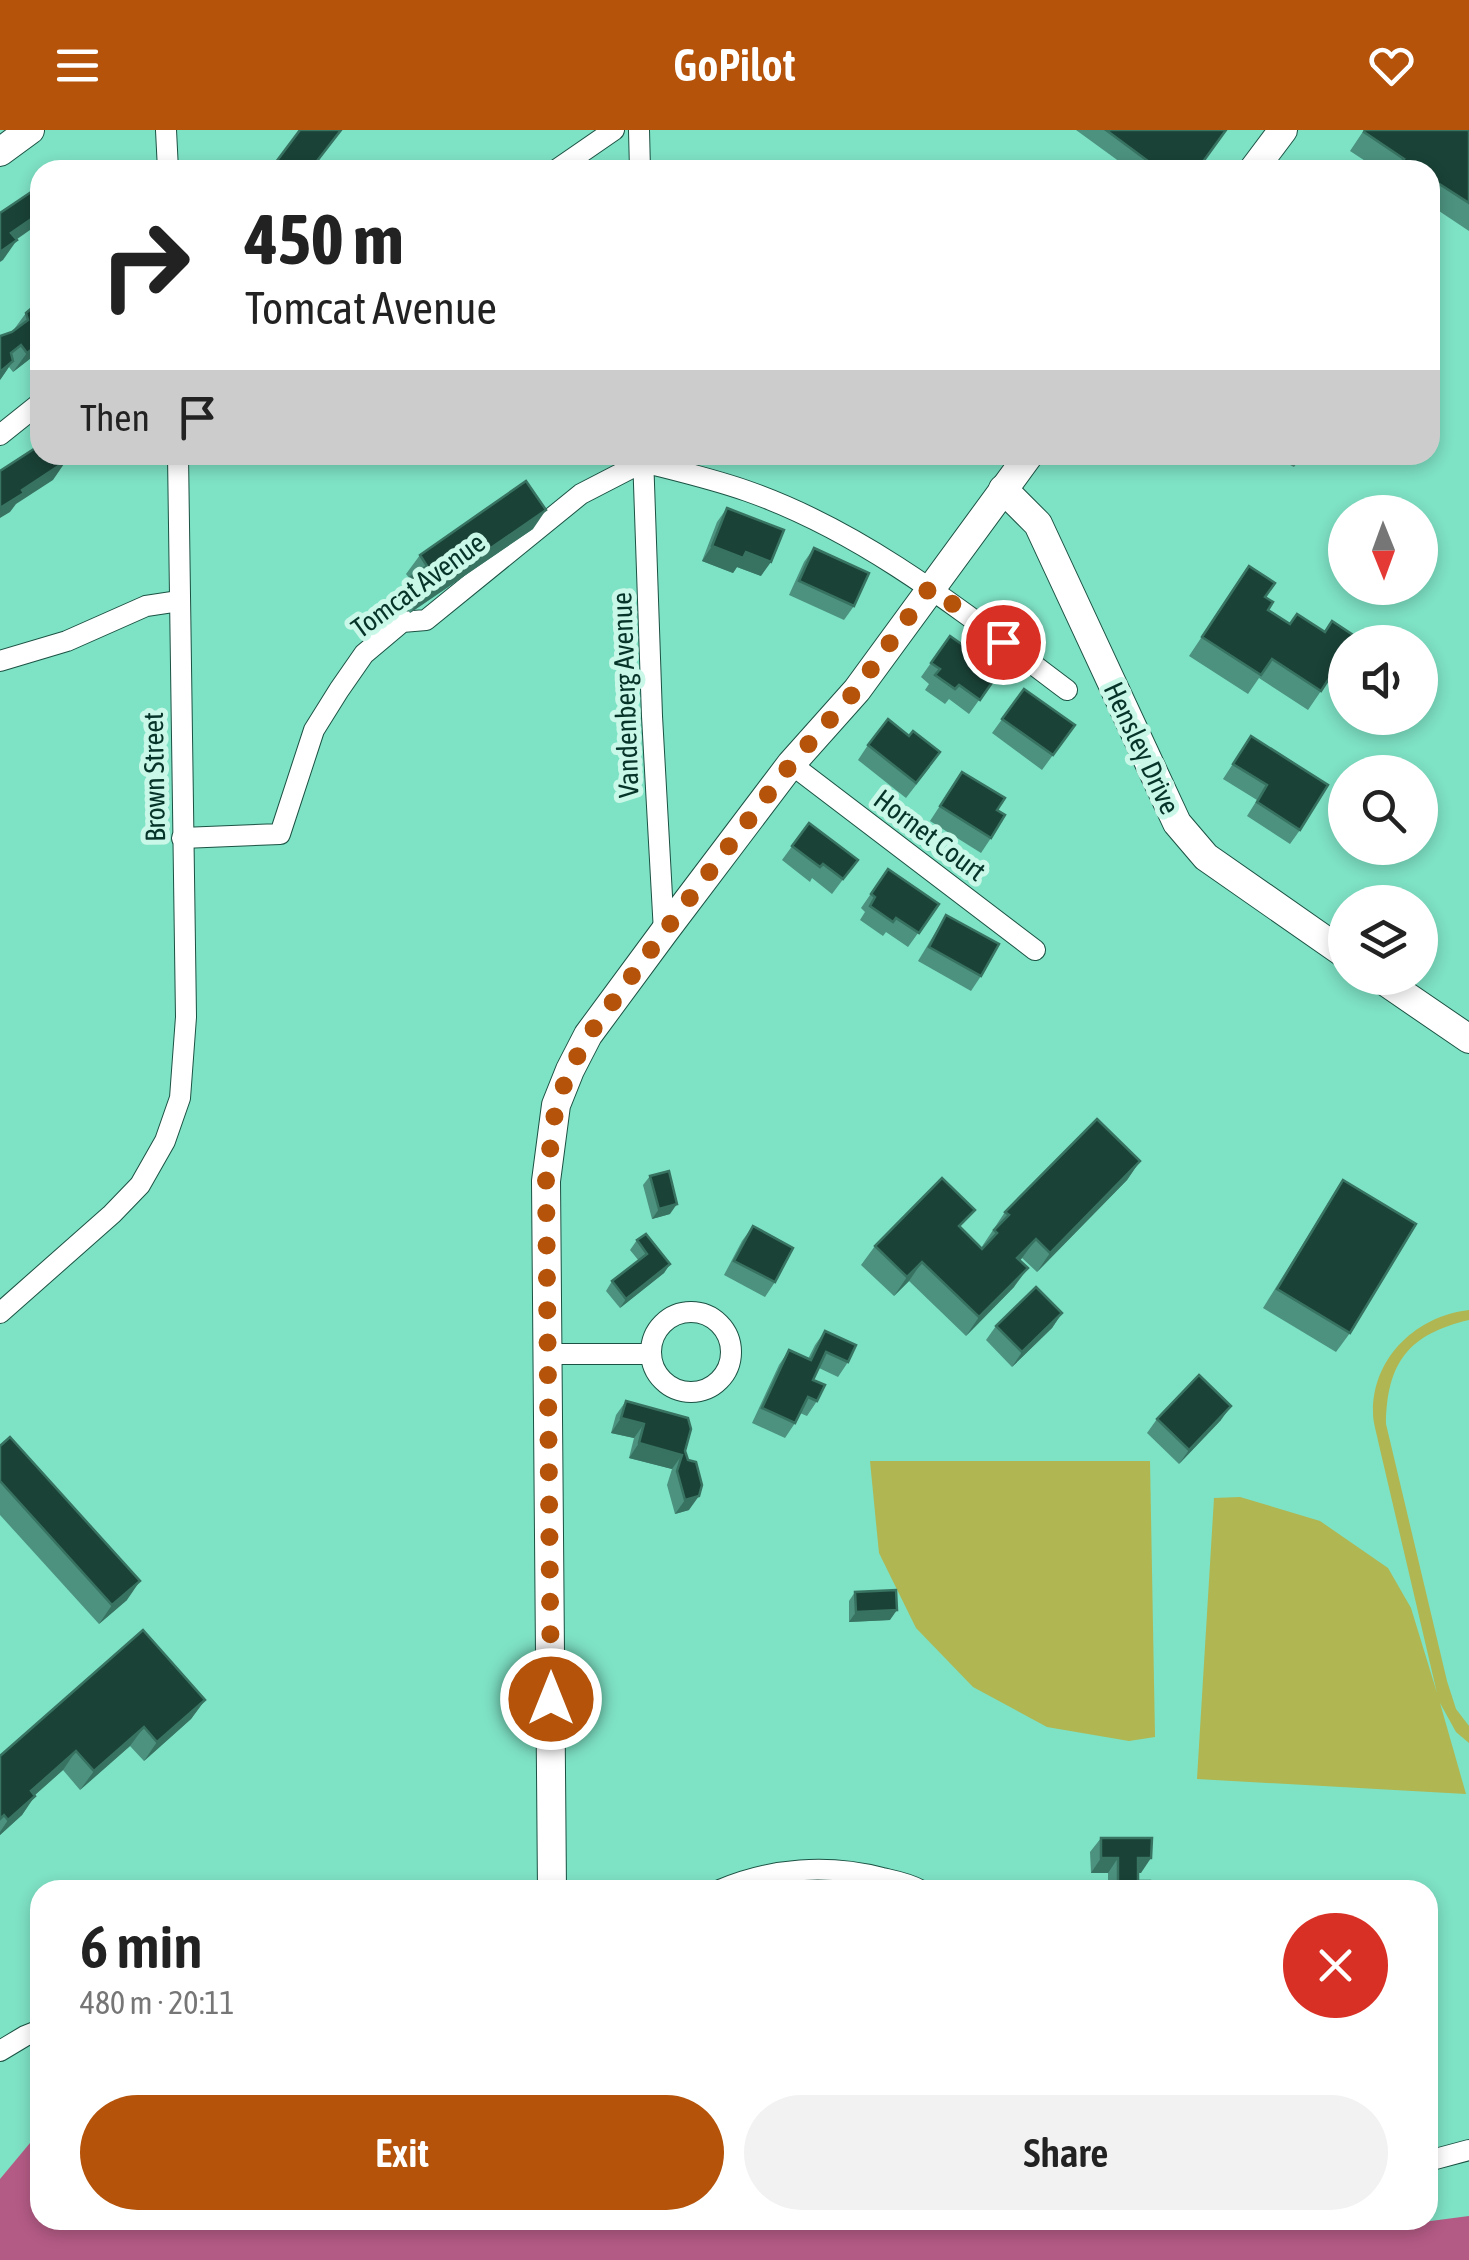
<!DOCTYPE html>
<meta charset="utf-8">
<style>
body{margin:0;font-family:"Asap Condensed",sans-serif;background:#f2f2f2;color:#222;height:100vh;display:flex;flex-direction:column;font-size:38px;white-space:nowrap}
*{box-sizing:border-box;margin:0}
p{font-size:32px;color:#767676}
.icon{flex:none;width:55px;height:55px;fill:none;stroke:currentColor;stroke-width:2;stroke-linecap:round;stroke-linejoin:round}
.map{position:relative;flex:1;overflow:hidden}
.drawer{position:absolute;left:30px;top:1750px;width:1408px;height:350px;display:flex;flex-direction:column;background:#fff;border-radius:30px;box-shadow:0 5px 15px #0003}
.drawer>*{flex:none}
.hud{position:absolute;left:30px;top:30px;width:1410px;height:305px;border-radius:30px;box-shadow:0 5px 15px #0003;background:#fff;color:#222;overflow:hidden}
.needle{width:65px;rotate:179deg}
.tools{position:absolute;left:1328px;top:365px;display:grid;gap:20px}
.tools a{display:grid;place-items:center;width:110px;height:110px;border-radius:50%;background:#fff;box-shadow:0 5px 15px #0003;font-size:50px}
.pin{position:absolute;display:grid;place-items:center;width:85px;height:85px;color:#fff;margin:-42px;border:5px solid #fff;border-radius:50%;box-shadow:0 2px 10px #0007}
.me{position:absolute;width:110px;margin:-55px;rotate:0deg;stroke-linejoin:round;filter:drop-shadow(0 0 8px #0008)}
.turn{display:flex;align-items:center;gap:35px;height:210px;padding:0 50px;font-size:45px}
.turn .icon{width:130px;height:130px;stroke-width:2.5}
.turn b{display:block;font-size:70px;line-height:85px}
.then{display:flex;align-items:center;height:95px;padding:0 50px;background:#0003;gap:20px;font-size:38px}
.round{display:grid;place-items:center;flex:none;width:105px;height:105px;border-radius:52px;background:#f2f2f2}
.overview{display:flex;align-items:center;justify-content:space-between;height:170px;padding:0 50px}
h1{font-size:60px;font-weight:600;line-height:75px}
.cta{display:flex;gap:20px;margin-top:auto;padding:20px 50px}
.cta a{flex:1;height:115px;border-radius:60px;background:#b45309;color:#fff;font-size:40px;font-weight:600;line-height:115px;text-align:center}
.cta a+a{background:#f2f2f2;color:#222}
header{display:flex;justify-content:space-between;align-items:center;height:130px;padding:0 50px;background:#b45309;color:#fff;font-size:45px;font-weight:600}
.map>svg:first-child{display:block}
.green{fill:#b0b651}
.water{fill:#b45b85}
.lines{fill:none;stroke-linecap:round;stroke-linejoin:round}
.street-casing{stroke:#1b5243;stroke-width:22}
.secondary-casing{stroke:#1b5243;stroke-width:30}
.street{stroke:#fff;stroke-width:20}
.secondary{stroke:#fff;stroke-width:28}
.wall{fill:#4c927e}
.shaded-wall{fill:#387261}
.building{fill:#1a4237;stroke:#387261;stroke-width:2.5}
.route{stroke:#b45309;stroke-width:18;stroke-dasharray:0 32.4}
.labels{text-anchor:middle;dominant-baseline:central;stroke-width:10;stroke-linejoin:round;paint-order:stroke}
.street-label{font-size:28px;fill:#063429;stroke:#caf8e8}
</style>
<header><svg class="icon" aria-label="menu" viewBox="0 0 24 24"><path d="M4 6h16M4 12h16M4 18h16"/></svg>GoPilot<svg class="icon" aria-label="heart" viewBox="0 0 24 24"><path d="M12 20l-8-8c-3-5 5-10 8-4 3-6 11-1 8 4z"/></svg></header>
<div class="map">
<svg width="1469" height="2130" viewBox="0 0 1469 2130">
<rect width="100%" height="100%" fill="#7ee2c4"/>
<g class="green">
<path d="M1469 1180V1190C1409 1204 1387 1232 1386 1294L1447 1551 1456 1579 1469 1596V1613L1456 1602 1440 1573 1466 1664 1197 1649 1214 1368 1240 1367 1320 1391 1388 1438 1411 1478 1437 1563 1379 1315C1377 1304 1373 1293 1373 1283 1372 1227 1417 1186 1469 1180Z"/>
<polygon points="870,1331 1150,1331 1155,1607 1129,1611 1047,1597 973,1557 916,1498 879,1423"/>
</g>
<polygon class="water" points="40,2001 40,2090 1325,2090 1377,2098 1469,2086 1469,2130 0,2130 0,2049"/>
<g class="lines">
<defs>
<g id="street">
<polyline points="166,0 168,40"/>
<polyline points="639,0 640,40"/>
<polyline points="556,40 614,0"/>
<polyline points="0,305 40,273"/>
<polyline points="643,325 652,586 664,802"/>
<polyline points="0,531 67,511 146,476 179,471"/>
<polyline points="791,634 1035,820"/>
<path d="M182 708 280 704 314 600 339 560 364 524 402 492 426 490 581 364 643 332C678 341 713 349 747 361 867 403 967 485 1067 560"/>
<circle cx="691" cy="1222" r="40"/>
<polyline points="0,1183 112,1084 140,1055 165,1011 180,968 186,887 178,325"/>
<polyline points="549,1224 651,1224"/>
<path d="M720 1760C772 1738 828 1734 882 1748 895 1751 908 1753 920 1760"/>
<polyline points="0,1921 25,1906 40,1900"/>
<polyline points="1428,2031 1469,2020"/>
</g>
<g id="secondary">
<polyline points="0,22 30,0"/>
<polyline points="1253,40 1283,0"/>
<polyline points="1003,359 1038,394 1177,693 1206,727 1345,824"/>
<polyline points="1380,848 1469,909"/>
<polyline points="552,1760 546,1051 556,975 570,940 588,905 664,802 791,634 857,560 1029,325"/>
</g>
</defs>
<use href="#street" class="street-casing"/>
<use href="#secondary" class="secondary-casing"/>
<use href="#street" class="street"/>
<use href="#secondary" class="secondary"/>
</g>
<g class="wall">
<polygon points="1076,0 1226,0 1197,40 1131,40"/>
<polygon points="1364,0 1469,0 1469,101 1430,75 1430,40 1379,40 1350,21"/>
<polygon points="26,183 40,221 13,242 9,237 0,250 12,202"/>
<polygon points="1271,325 1303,325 1294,337"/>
<polygon points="727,378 761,446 737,437 733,443 702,431 717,392"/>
<polygon points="533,399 410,483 398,466 410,449 406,444 420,425"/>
<polygon points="814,418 854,476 844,490 789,465 804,432"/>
<polygon points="1249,436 1265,467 1268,480 1321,561 1308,580 1259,548 1248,564 1189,526"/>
<polygon points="950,506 1000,541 969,584 949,569 945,574 925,560 929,554 921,547"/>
<polygon points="1024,559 1075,595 1042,640 992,603"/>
<polygon points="1251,606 1300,700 1290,714 1247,686 1257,670 1223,649"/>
<polygon points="868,615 930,637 906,668 858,630"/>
<polygon points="962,642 997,680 991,708 981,723 930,691"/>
<polygon points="809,693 847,744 832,764 812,748 810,752 782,730"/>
<polygon points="888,739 939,774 908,817 886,802 883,806 860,790 865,782 861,778"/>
<polygon points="946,785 981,846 971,861 918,831"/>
<polygon points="1140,1031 1127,1050 1037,1142 1022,1128 1020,1131 1014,1157 966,1206 909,1151 894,1166 861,1135 875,1116 962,1099 981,1118 1005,1082"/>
<polygon points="650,1046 670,1084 652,1089 643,1055"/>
<polygon points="1343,1050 1350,1203 1336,1222 1263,1178"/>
<polygon points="753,1096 775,1152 765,1167 724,1145 742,1111"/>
<polygon points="637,1110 670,1134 664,1143 620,1178 606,1161 612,1151 639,1131 630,1120"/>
<polygon points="1062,1183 1052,1198 1012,1237 986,1210 996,1196"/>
<polygon points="825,1201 848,1232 838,1247 819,1238 813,1250 817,1271 807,1286 800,1283 795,1293 785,1308 752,1293 779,1235 789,1220 808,1229 815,1215"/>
<polygon points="626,1271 685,1321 689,1380 675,1384 667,1355 672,1339 629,1328 634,1308 611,1303 616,1285"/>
<polygon points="1157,1289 1221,1290 1179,1334 1147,1303"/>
<polygon points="0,1316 127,1470 99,1494 0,1385"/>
<polygon points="855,1462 890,1490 849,1492 849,1471"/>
<polygon points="205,1570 191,1589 144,1631 130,1616 80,1660 63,1640 35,1665 22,1685 0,1705 0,1626"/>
<polygon points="1101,1708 1141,1743 1138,1743 1138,1751 1150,1760 1108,1760 1108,1743 1091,1743 1090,1722"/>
</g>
<g class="shaded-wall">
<polygon points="40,83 40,93 0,121 11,103"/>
<polygon points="17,110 3,130 0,132 0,122"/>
<polygon points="40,213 40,221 13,242 27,223"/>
<polygon points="13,231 0,250 0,242"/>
<polygon points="60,325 76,325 66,331 53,350 16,374 10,382 0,388 0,378"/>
<polygon points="546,380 533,399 410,483 424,464"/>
<polygon points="712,416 746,422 771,432 761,446 737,437 733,443 702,431"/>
<polygon points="1140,1031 1127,1050 1037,1142 1050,1123"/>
<polygon points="677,1074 670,1084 652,1089 659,1079"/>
<polygon points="1036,1109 1022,1128 1004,1147 1017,1128"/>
<polygon points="922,1132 909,1151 894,1166 907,1147"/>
<polygon points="670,1134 664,1143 620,1178 626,1169"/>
<polygon points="1028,1138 1014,1157 966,1206 979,1187"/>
<polygon points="1062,1183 1052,1198 1012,1237 1022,1222"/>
<polygon points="1231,1276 1221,1290 1179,1334 1189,1320"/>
<polygon points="621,1288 644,1294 634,1308 611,1303"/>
<polygon points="639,1313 682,1325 672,1339 629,1328"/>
<polygon points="699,1366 689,1380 675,1384 685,1370"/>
<polygon points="140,1451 127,1470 99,1494 112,1475"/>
<polygon points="897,1480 890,1490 849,1492 856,1482"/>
<polygon points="205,1570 191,1589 144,1631 157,1612"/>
<polygon points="144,1597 130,1616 80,1660 94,1641"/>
<polygon points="76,1621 63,1640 18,1680 31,1661"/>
<polygon points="35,1666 22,1685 0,1705 0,1702 8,1690"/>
<polygon points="1101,1728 1118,1728 1108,1743 1091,1743"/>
<polygon points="1138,1728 1151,1728 1141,1743 1128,1743"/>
</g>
<g class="building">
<polygon points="300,0 341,0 310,40 270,40"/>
<polygon points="1106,0 1226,0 1197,40 1160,40"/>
<polygon points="1365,0 1469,0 1469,73 1430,48 1430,40 1418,40 1403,30 1404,29 1364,2"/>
<polygon points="70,32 76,40 57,40"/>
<polygon points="40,56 40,83 11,103 17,110 0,122 0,83"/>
<polygon points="39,172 40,213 27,223 21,215 11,223 13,231 0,242 0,206 12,202 28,190 26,183"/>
<polygon points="40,315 40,325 62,325 66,331 22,360 24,363 0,378 0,341"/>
<polygon points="526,351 546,380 424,464 411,447 427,436 420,425"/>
<polygon points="727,378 784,400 771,432 746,422 743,428 712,416"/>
<polygon points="814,418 869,443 854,476 799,451"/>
<polygon points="1249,436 1275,453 1265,467 1273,472 1268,480 1290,494 1297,484 1325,502 1332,491 1356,507 1353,512 1345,512 1345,524 1321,561 1272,529 1261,545 1202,507"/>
<polygon points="950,506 1000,541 980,570 959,555 955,559 935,545 940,539 931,533"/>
<polygon points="1024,559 1075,595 1053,625 1002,589"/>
<polygon points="888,589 909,606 913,601 940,622 916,653 868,615"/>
<polygon points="1251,606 1328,655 1300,700 1257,672 1267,655 1233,634"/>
<polygon points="962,642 1005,668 997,680 1005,685 991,708 940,676"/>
<polygon points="809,693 858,730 843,749 823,734 820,737 792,716"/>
<polygon points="888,739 939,774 919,803 896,788 893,792 870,776 875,767 871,764"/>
<polygon points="946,785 999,814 981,846 929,817"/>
<polygon points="1097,989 1140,1031 1050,1123 1036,1109 1017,1128 1028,1138 979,1187 922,1132 907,1147 875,1116 942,1048 975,1080 959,1096 982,1119 997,1103 994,1100 1009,1085 1005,1082"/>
<polygon points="669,1041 677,1074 659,1079 650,1046"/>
<polygon points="1343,1050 1416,1094 1350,1203 1277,1159"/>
<polygon points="753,1096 793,1118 775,1152 734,1131"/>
<polygon points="646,1104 670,1134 626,1169 612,1151 647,1124 637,1110"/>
<polygon points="1036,1157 1062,1183 1022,1222 996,1196"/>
<polygon points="825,1201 856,1215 848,1232 826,1222 813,1250 825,1255 817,1271 808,1267 795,1293 762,1278 789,1220 811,1230"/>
<polygon points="1199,1245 1231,1276 1189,1320 1157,1289"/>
<polygon points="626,1271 688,1288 691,1299 685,1321 688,1330 696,1332 702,1355 699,1366 685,1370 677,1341 682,1325 639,1313 644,1294 621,1288"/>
<polygon points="10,1307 140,1451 112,1475 0,1351 0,1316"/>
<polygon points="896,1460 897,1480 856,1482 855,1462"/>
<polygon points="143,1500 205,1570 157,1612 144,1597 94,1641 76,1621 31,1661 35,1666 8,1690 4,1685 0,1689 0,1626"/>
<polygon points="1101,1708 1152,1708 1151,1728 1138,1728 1138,1751 1150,1751 1150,1760 1118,1760 1118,1728 1101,1728"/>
</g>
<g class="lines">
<polyline class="route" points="551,1569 546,1050 556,975 570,940 588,906 664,802 791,634 856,560 930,457 1003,512"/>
</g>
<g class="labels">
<g class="street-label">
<text transform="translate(418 455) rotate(-36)">Tomcat Avenue</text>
<text transform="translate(625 565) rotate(-92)">Vandenberg Avenue</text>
<text transform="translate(1142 618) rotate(65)">Hensley Drive</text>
<text transform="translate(154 647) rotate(-91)">Brown Street</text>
<text transform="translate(930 705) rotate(37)">Hornet Court</text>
</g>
</g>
</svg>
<div class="tools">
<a><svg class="needle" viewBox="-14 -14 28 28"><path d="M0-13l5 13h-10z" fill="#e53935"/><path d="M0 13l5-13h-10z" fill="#767676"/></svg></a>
<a><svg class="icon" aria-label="sound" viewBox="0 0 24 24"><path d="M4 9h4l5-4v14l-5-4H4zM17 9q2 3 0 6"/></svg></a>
<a><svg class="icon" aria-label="search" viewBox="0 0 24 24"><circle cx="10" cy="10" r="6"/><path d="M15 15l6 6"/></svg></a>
<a><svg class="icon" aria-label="layers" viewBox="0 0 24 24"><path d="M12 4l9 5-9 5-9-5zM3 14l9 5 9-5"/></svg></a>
</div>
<div class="pin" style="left:1003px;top:512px;background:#d93025"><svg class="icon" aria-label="arrive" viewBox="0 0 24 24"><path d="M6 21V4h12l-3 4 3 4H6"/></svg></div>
<svg class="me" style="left:551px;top:1569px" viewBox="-20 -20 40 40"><circle r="17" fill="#b45309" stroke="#fff" stroke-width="3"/><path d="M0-11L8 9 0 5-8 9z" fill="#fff"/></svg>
<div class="hud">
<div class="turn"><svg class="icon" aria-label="right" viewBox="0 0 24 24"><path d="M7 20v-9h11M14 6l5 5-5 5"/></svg><div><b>450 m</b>Tomcat Avenue</div></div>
<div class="then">Then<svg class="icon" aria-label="arrive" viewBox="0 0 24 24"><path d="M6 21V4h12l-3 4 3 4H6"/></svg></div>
</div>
<section class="drawer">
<div class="overview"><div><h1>6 min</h1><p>480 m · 20:11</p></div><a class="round" style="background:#d93025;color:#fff"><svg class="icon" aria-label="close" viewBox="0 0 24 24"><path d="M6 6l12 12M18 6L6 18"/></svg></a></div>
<div class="cta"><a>Exit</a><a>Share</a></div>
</section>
</div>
